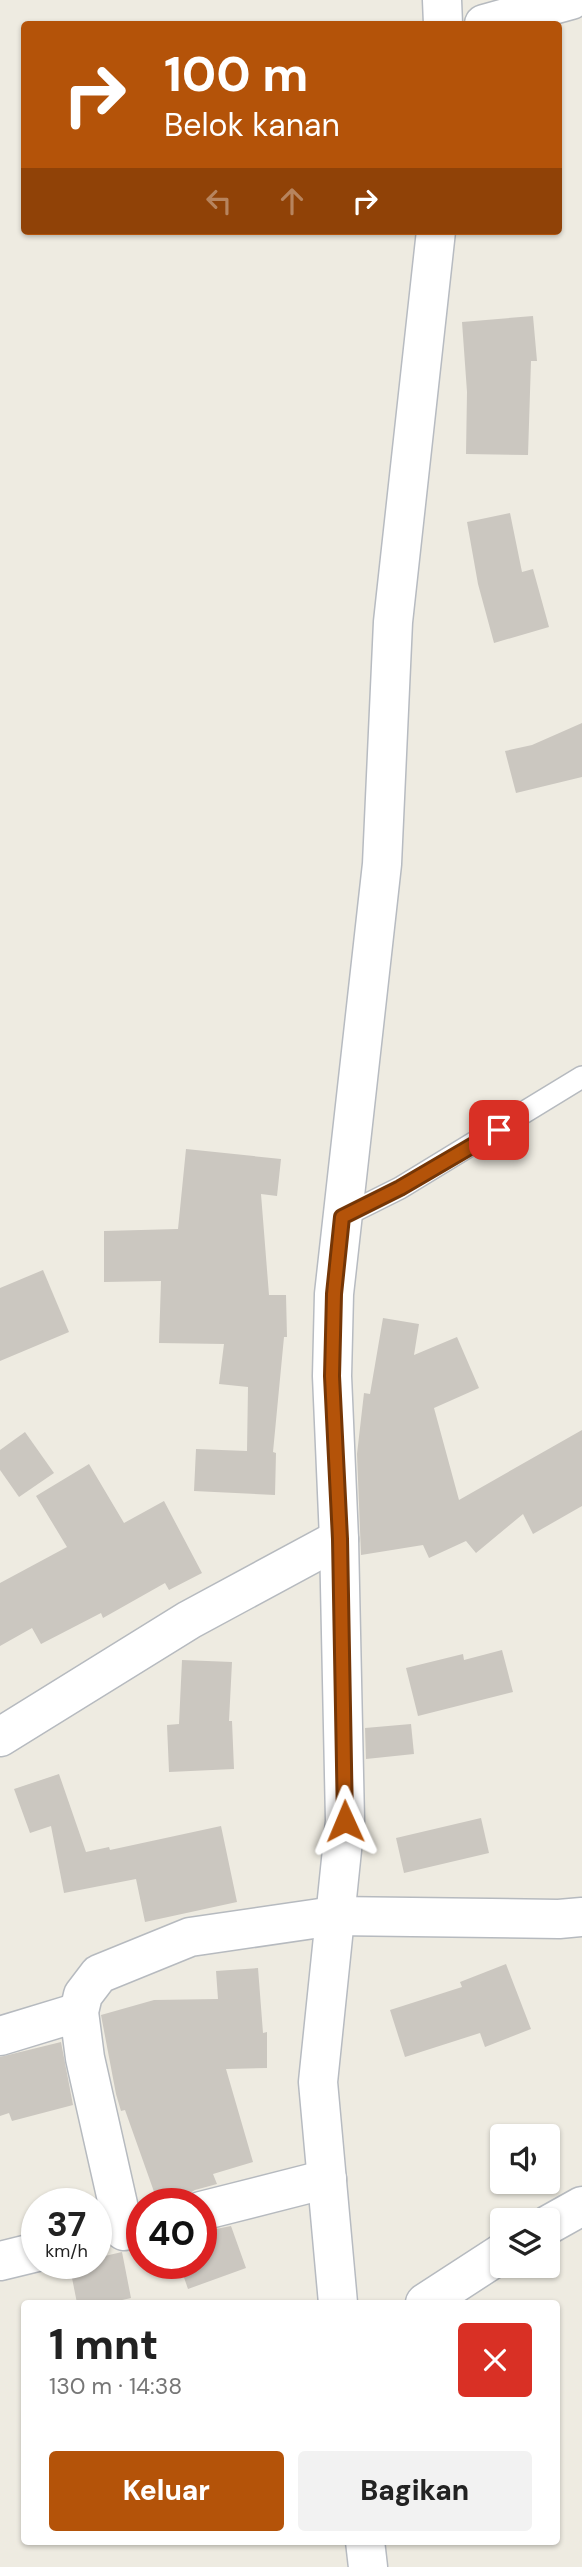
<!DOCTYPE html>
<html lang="id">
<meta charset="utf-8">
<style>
body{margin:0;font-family:"DM Sans",sans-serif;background:#f2f2f2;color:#222;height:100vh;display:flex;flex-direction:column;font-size:26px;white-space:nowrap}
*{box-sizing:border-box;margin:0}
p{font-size:23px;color:#767676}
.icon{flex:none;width:38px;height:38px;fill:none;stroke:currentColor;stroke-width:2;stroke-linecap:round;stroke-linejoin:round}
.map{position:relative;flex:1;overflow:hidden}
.drawer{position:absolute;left:21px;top:2300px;width:539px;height:245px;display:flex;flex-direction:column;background:#fff;border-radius:7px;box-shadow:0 2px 5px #0004}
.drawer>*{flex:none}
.hud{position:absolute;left:21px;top:21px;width:541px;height:214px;border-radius:7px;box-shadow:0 2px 5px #0004;background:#b45309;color:#fff;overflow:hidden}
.buttons{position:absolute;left:490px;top:2124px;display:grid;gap:14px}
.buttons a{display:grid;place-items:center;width:70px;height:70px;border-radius:7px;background:#fff;box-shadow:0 2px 5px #0004;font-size:35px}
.speed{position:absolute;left:21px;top:2188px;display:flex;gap:14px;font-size:35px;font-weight:700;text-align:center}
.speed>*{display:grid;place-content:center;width:91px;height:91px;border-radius:50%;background:#fff;box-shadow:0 2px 5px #0004;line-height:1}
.speed small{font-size:18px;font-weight:400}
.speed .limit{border:10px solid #d22;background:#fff;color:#111}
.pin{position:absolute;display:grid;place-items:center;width:60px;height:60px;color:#fff;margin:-30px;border-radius:14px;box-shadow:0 4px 10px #0006}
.me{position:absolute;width:77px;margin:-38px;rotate:359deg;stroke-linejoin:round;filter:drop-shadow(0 0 5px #0008)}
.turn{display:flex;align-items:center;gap:24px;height:147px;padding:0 28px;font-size:32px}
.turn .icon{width:91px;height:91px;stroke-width:2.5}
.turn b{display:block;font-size:49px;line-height:60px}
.lanes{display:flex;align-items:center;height:66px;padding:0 28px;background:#0003;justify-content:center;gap:35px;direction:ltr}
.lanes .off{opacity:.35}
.round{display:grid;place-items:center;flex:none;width:74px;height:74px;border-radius:7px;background:#f2f2f2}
.headline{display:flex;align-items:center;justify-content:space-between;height:119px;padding:0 28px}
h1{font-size:42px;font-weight:800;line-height:52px}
.primary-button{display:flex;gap:14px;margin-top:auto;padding:14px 28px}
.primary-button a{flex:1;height:80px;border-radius:7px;background:#b45309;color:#fff;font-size:28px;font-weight:800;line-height:80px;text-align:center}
.primary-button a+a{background:#f2f2f2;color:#222}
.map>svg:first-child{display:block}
.building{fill:#cbc7c0}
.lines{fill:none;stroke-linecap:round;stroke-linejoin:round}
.lane-casing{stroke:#b6babf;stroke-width:24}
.street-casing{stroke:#b6babf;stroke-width:41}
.secondary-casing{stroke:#b7bbc1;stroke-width:41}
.lane{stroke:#fff;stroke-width:21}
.street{stroke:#fff;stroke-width:38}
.secondary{stroke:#fff;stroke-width:38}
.route-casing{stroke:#753606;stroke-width:18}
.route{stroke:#b45309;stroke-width:12}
</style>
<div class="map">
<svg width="582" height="2567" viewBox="0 0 582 2567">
<rect width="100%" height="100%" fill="#eeebe1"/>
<g class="building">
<polygon points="533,316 537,361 531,361 528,455 466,454 467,392 462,322"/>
<polygon points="510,513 522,572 533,569 549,627 494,643 478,584 467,522"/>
<polygon points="582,723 582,777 516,793 505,751 532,745"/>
<polygon points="186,1149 281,1159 277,1196 261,1194 269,1295 286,1295 287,1337 284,1337 273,1452 276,1453 275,1495 194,1491 196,1449 247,1451 248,1387 219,1384 224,1344 159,1343 161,1281 104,1282 104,1231 178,1229"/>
<polygon points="43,1270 69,1332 0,1361 0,1288"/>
<polygon points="383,1318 419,1324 414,1355 457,1337 479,1388 434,1408 459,1500 582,1430 582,1506 533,1534 523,1514 476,1553 466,1541 429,1558 423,1545 361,1555 357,1454 364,1393 370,1394"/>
<polygon points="25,1432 54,1473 19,1497 0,1470 0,1450"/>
<polygon points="89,1464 124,1523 164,1501 202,1573 169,1590 165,1583 103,1618 101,1613 41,1644 32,1628 0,1646 0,1583 67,1547 36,1496"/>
<polygon points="502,1650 513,1692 418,1716 406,1668 463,1654 464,1660"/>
<polygon points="182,1660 232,1662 229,1721 232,1721 234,1769 169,1772 167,1725 179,1724"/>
<polygon points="411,1724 414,1754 366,1759 365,1728"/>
<polygon points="59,1774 86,1852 109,1847 110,1850 221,1826 237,1902 145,1922 136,1879 64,1893 51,1826 30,1833 14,1789"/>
<polygon points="481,1818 489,1853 404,1873 396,1838"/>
<polygon points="506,1964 531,2029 485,2047 480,2033 405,2057 390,2010 462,1987 460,1982"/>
<polygon points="258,1968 263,2033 267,2032 267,2068 226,2069 253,2162 213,2174 217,2184 195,2190 186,2195 181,2203 158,2203 125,2110 121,2111 116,2094 101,2015 154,2000 218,1999 216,1971"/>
<polygon points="61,2042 73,2105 12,2121 9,2113 0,2116 0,2057"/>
<polygon points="231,2226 246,2268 188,2289 179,2263 201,2263 201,2232"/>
<polygon points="122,2252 131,2298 109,2303 77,2303 69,2263 96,2263 96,2258"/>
</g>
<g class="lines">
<defs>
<polyline id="lane" points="342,1217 400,1188 582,1077"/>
<g id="street">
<polyline points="484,24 571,0"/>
<polyline points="0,1737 189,1620 339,1539"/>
<polyline points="0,2036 79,2012"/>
<polyline points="201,2211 327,2179"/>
<polyline points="548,2225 582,2206"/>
<polyline points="124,2231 85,2058 79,2012 83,1995 99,1974 190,1937 334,1916 559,1919 582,1917"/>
<polyline points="0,2261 37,2252"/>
<polyline points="425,2303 502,2253"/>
</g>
<g id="secondary">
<polyline points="442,0 443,24"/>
<polyline points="338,2303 318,2082 345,1821 339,1539 332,1376 334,1294 382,864 393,622 436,231"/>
<polyline points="365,2541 368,2567"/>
</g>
</defs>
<use href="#lane" class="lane-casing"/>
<use href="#street" class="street-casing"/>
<use href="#secondary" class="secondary-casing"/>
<use href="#lane" class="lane"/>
<use href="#street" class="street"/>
<use href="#secondary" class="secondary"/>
</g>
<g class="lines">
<defs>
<polyline id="route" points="345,1821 340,1539 332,1376 334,1294 342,1217 400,1188 499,1130"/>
</defs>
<use href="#route" class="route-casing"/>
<use href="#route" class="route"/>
</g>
</svg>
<div class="buttons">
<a><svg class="icon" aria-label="sound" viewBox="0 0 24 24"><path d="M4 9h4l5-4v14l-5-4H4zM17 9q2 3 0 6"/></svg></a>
<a><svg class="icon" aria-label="layers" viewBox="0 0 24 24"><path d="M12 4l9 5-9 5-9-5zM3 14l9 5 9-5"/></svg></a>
</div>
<div class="speed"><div>37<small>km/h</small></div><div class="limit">40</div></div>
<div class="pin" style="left:499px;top:1130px;background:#d93025"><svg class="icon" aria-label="arrive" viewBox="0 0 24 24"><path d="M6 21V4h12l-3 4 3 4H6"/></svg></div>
<svg class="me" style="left:345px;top:1821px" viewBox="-20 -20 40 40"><path d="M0-17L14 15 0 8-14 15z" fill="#b45309" stroke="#fff" stroke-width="4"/></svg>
<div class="hud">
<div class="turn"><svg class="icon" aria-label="right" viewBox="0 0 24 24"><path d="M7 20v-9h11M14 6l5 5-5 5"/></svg><div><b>100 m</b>Belok kanan</div></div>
<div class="lanes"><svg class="icon off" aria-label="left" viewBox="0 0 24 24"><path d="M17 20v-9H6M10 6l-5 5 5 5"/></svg><svg class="icon off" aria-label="ahead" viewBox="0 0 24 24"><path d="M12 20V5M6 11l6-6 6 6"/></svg><svg class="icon" aria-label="right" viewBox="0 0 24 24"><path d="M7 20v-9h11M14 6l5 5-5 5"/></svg></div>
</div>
<section class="drawer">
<div class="headline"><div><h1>1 mnt</h1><p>130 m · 14:38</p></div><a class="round" style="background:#d93025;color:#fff"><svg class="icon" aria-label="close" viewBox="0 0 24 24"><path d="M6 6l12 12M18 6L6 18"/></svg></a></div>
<div class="primary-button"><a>Keluar</a><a>Bagikan</a></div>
</section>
</div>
